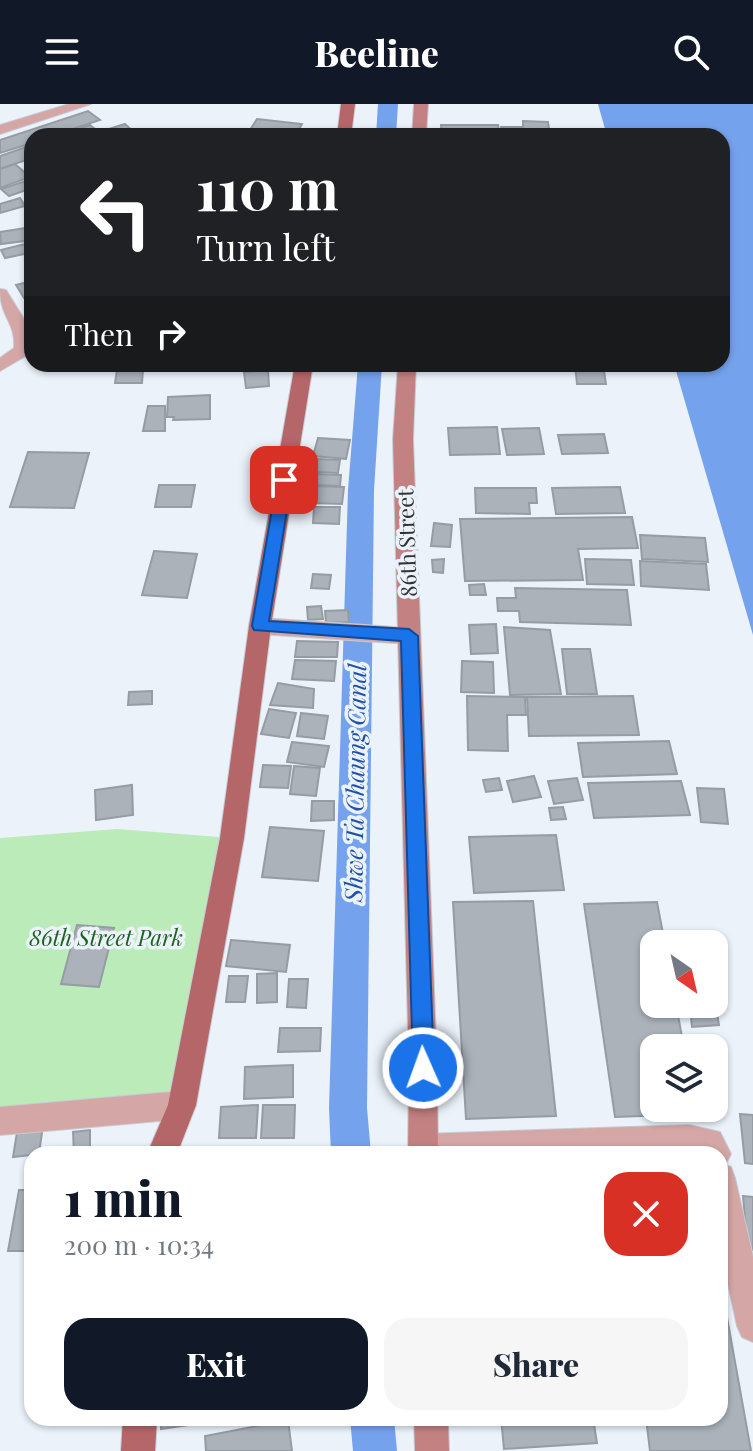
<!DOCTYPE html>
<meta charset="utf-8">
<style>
body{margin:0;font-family:"Playfair Display",serif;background:#f6f6f7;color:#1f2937;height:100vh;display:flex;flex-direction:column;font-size:30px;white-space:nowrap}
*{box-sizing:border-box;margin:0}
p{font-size:26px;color:#747a83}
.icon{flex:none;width:44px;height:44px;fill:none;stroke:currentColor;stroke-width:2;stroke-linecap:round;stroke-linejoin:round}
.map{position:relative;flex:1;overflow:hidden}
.details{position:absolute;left:24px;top:1042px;width:704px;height:280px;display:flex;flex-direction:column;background:#fff;border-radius:24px;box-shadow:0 2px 6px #0004}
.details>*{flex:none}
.hud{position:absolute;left:24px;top:24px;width:706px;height:244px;border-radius:24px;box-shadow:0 2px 6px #0004;background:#202124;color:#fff;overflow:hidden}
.needle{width:52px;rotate:146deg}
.tools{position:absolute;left:640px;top:826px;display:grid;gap:16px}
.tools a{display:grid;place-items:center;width:88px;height:88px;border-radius:16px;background:#fff;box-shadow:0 2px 6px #0004;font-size:40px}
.pin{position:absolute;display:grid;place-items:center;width:68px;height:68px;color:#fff;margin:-34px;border-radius:16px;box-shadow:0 4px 12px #0006}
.me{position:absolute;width:88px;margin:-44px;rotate:358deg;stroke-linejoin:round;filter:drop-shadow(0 0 6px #0008)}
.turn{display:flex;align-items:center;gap:28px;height:168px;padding:0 40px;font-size:36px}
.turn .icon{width:104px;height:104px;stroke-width:2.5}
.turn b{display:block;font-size:56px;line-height:68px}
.then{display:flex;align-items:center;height:76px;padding:0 40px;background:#0003;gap:16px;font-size:30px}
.round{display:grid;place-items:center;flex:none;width:84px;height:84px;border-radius:24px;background:#f6f6f7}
.summary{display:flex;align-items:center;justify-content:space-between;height:136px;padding:0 40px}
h1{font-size:48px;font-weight:800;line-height:60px;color:#111827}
.cta{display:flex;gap:16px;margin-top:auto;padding:16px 40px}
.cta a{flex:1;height:92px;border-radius:24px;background:#111827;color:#fff;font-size:32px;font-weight:800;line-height:92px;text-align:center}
.cta a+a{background:#f6f6f7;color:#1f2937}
header{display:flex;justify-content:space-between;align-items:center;height:104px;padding:0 40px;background:#111827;color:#fff;font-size:36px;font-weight:800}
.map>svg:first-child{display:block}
.green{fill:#bbebb8}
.water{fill:#75a2ed}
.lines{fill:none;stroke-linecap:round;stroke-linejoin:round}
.canal{fill:#75a2ed;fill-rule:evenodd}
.building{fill:#abb2ba;stroke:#959ca3;stroke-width:2}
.street-casing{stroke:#c6ccd3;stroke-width:2}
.secondary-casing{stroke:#c6ccd3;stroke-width:2}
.primary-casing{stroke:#c6ccd3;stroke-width:2}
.street{fill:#d4a6a6;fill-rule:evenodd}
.secondary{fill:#c38182;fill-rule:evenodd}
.primary{fill:#b56668;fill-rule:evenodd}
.route{fill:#1a73e8;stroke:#114b97;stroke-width:2}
.labels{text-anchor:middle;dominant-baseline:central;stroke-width:7;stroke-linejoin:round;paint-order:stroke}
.street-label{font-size:22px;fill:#313336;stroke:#ebf2fa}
.park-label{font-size:22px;font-style:italic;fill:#1e621f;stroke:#ebf2fa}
.water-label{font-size:24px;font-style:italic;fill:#1e51a8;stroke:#ebf2fa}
</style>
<header><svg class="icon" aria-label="menu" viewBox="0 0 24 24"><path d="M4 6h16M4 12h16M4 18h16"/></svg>Beeline<svg class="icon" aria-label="search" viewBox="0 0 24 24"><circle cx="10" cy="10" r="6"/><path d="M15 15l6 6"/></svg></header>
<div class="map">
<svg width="753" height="1347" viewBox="0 0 753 1347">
<rect width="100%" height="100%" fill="#ebf2fa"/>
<polygon class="green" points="117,725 232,734 182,1001 0,1017 0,734"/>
<polygon class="water" points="598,0 753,0 753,531 674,260 722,260 722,32 607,32"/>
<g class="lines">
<g class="canal">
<polygon points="378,0 398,0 396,32 376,32"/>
<polygon points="358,260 382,260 374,386 367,1004 371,1050 331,1050 329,1004 348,386"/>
<polygon points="350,1314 394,1314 397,1347 353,1347"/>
</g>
</g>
<g class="building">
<polygon points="88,7 100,16 52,32 32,32 32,39 0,49 0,36"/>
<polygon points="257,15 302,20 295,32 248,29"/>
<polygon points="523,17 548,18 550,32 502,32 501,23 523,23"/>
<polygon points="125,20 138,32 113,32 106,26"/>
<polygon points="90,21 100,29 90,32 59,32"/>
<polygon points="441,21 498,21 499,32 442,32"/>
<polygon points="32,41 32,54 0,65 0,52"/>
<polygon points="15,60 30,73 0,84 0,65"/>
<polygon points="32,75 32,84 9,92 1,85"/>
<polygon points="20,94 25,102 0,109 0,100"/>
<polygon points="32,123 32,136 1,140 0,128"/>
<polygon points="25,140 29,149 5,154 1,146"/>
<polygon points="32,177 32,191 24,194 16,181"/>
<polygon points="227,260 261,260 261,264 227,265"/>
<polygon points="575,260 603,260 606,280 577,280"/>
<polygon points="143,265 142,279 115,279 117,266"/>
<polygon points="268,266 269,282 246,284 244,268"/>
<polygon points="210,291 210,315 173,316 174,313 167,313 168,293"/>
<polygon points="148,302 165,302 165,327 143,327"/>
<polygon points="497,323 500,350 450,351 448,324"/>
<polygon points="539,324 544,350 507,351 502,325"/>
<polygon points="604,330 608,349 562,350 558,331"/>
<polygon points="318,334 350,336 346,355 313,352"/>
<polygon points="28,348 89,349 74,404 10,403"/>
<polygon points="316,355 340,356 338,369 315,368"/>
<polygon points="316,370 341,371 340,382 315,381"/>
<polygon points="159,381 195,381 191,403 155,403"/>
<polygon points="313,382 344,383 342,400 311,399"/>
<polygon points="620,383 625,409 556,410 552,384"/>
<polygon points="475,384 536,384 537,399 529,399 530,410 476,409"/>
<polygon points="314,403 340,403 339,420 313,419"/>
<polygon points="632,413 638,444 578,445 583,476 465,477 460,415"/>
<polygon points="434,419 452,421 450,443 431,442"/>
<polygon points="640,431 705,434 708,458 642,455"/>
<polygon points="154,447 197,450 187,494 142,491"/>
<polygon points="444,455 443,469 433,468 432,456"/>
<polygon points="585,455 631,456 634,481 587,480"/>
<polygon points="640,457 706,460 709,486 641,482"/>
<polygon points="313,470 331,471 329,485 311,484"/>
<polygon points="484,480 486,491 470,491 469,481"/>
<polygon points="515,484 627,486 631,521 520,518 519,507 498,507 497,494 516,494"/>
<polygon points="321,502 323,515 308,516 307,503"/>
<polygon points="348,506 349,518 326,519 325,507"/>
<polygon points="496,520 498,549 471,550 469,521"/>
<polygon points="504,523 550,526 561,590 510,591"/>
<polygon points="297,537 338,538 337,553 295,553"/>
<polygon points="562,545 590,545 597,590 567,590"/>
<polygon points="295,556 336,557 334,577 292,575"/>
<polygon points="462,557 493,558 494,589 461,588"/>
<polygon points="278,579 314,585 313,604 270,601"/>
<polygon points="152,587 152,600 128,601 129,588"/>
<polygon points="467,592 525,593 526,611 507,611 508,647 468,646"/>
<polygon points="633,592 639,631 529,632 527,593"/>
<polygon points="269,605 296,609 289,634 261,630"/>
<polygon points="301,609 328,612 324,635 297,632"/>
<polygon points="669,637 677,670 583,673 578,639"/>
<polygon points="292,638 329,642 324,663 287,658"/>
<polygon points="263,661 291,662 288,684 260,683"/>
<polygon points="294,662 320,664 316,692 290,690"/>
<polygon points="534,672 541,693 513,698 507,677"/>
<polygon points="499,674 502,686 486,688 483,676"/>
<polygon points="577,674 583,696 554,700 548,677"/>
<polygon points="681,677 690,711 594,714 588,679"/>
<polygon points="132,681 133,711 96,716 95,686"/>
<polygon points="697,684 724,685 728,720 701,718"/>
<polygon points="312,697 334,697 334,716 311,717"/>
<polygon points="563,703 566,715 551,716 549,704"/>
<polygon points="270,723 324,727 318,777 262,773"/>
<polygon points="556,731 564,786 474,789 469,733"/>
<polygon points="533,797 556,1012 466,1015 453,798"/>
<polygon points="657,798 665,840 654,840 654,900 676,900 684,944 654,944 654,1004 696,1004 697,1010 615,1013 584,800"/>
<polygon points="77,821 114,824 99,883 61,880"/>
<polygon points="231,836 290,841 286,868 226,862"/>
<polygon points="277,869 277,898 257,899 257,870"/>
<polygon points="229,872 248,872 245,898 226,898"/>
<polygon points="289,875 308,875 306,904 287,903"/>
<polygon points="716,903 719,921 692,923 690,904"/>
<polygon points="280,924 321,924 320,947 278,948"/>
<polygon points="293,961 293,993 244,995 245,963"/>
<polygon points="258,1001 256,1034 219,1034 221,1003"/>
<polygon points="263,1001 295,1001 294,1034 261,1034"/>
<polygon points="740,1010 753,1011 753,1060 745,1059"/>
<polygon points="43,1021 39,1050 13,1053 18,1022"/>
<polygon points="90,1026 90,1050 74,1050 73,1028"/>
<polygon points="19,1086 32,1086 32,1147 8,1147"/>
<polygon points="743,1092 753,1093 753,1146 748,1145"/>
<polygon points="720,1174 751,1347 650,1347 646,1314 720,1314"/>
<polygon points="161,1314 216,1314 216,1317 161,1325"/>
<polygon points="501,1314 593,1314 597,1339 504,1345"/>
<polygon points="288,1316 292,1347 206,1347 205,1332"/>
</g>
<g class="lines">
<defs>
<g id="street">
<polygon points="69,0 91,0 0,30 0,21"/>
<path d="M0 185 6 186 32 228 29 250 0 267V254L14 244C16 218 0 214 0 185Z"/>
<polygon points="260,514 409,524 417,526 420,532 417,538 409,540 260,530 252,528 249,522 252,516"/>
<polygon points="182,987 192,991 196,1001 192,1011 182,1015 0,1031 0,1003"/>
<polygon points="689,1021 720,1028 731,1050 725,1061 731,1063 735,1074 753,1153 753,1238 742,1233 737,1222 720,1143 720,1050 410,1050 408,1045 413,1035 423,1030"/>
</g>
<g id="secondary">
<polygon points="414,0 428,0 426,32 412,32"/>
<polygon points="398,260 416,260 413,335 437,964 438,1050 408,1050 409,964 393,335"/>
<polygon points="414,1314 448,1314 449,1347 415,1347"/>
</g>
<g id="primary">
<polygon points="341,0 355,0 351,32 337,32"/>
<polygon points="295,260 313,260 271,522 244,734 196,1001 177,1050 147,1050 168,1001 220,734 249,522"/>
<polygon points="123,1314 157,1314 155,1347 121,1347"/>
</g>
</defs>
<use href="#street" class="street-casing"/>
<use href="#secondary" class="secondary-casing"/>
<use href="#primary" class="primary-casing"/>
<use href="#street" class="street"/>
<use href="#secondary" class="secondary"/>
<use href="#primary" class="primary"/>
</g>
<polygon class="route" points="284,371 292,376 269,517 409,525 418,532 434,964 431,971 423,974 416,971 413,964 401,537 254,526 252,522 277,376"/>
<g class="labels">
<g class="street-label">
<text transform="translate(406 439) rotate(-92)">86th Street</text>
</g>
<g class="park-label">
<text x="106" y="833">86th Street Park</text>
</g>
<g class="water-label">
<text transform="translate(354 679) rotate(-89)">Shwe Ta Chaung Canal</text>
</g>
</g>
</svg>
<div class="tools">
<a><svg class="needle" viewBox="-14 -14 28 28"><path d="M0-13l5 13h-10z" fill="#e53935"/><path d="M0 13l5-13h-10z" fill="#747a83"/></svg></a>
<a><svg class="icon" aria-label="layers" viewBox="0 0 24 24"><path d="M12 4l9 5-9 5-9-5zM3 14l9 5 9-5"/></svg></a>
</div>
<div class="pin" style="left:284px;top:376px;background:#d93025"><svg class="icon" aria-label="arrive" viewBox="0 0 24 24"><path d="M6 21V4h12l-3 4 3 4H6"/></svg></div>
<svg class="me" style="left:423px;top:964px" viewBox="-20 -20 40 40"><circle r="17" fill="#1a73e8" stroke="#fff" stroke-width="3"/><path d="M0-11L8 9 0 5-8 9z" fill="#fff"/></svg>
<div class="hud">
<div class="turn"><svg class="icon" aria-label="left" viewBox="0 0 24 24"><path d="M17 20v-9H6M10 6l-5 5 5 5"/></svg><div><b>110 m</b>Turn left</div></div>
<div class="then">Then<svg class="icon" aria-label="right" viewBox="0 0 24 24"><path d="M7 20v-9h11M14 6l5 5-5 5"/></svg></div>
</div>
<section class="details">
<div class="summary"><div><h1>1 min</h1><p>200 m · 10:34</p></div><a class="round" style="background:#d93025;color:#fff"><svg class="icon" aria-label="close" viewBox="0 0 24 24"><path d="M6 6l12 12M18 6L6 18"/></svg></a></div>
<div class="cta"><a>Exit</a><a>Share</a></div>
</section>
</div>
